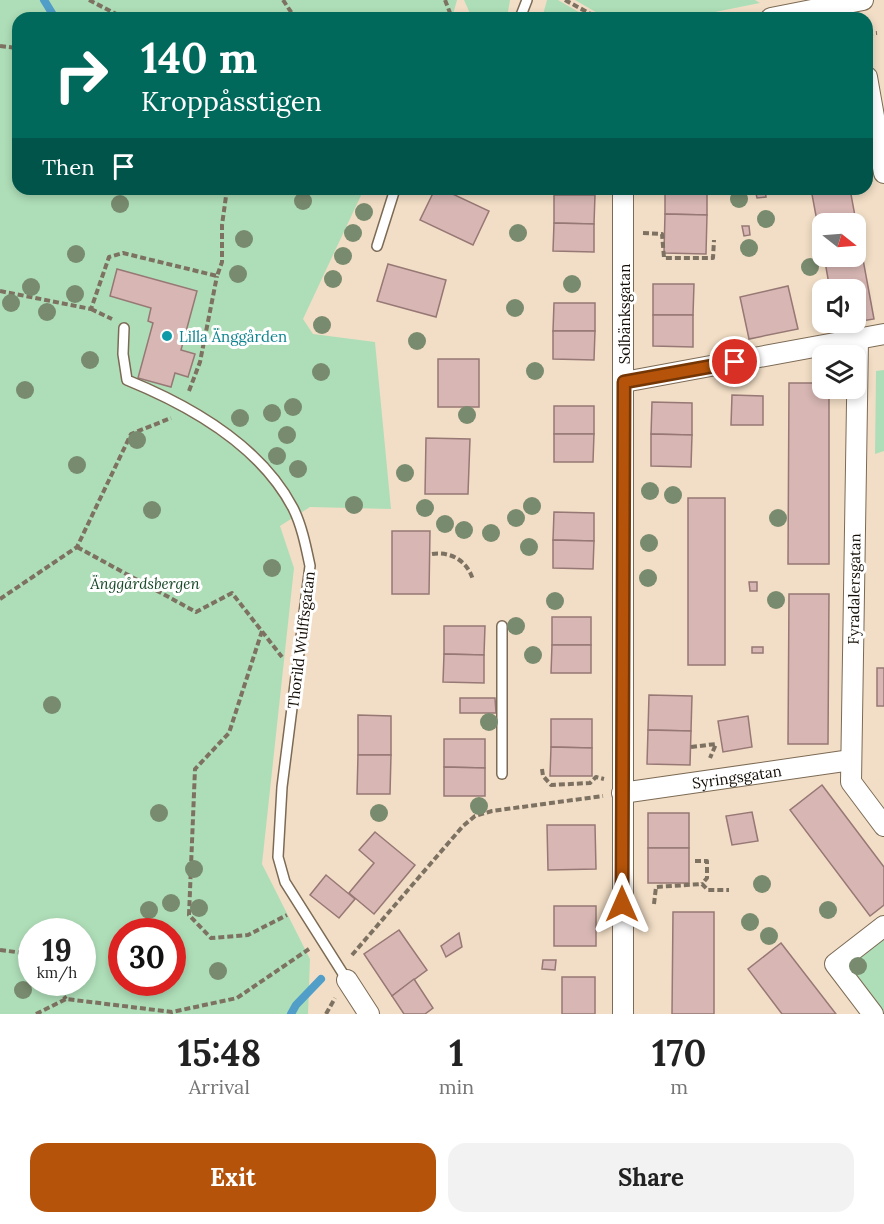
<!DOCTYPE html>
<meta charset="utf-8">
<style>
body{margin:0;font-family:Lora,serif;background:#f2f2f2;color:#222;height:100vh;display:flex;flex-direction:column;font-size:22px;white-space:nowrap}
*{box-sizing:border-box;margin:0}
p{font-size:20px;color:#767676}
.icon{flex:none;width:33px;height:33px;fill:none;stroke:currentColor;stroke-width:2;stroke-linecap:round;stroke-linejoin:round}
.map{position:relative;height:1014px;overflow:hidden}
.details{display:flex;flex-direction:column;background:#fff;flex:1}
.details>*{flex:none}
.banner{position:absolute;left:12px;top:12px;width:861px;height:183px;border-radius:18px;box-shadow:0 3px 9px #0003;background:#00695c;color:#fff;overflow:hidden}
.needle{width:39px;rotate:107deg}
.buttons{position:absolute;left:812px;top:213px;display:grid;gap:12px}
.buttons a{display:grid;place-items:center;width:54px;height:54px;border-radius:12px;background:#fff;box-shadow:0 3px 9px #0003;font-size:30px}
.speed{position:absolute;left:18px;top:918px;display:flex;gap:12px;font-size:30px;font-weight:700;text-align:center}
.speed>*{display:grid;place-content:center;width:78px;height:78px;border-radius:50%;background:#fff;box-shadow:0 3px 9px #0003;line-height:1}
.speed small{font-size:15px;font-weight:400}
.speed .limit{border:9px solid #d22;background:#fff;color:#111}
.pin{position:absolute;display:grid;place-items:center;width:51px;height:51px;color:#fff;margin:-26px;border:3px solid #fff;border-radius:50%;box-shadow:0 2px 6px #0007}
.me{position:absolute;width:66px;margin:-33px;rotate:0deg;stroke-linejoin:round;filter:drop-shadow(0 0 4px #0008)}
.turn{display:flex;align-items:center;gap:21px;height:126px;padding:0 30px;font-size:27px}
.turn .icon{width:78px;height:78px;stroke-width:2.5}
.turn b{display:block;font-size:42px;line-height:51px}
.then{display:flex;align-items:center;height:57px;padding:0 30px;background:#0003;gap:12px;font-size:22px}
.eta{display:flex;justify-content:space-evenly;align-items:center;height:102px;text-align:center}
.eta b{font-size:36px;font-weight:700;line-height:42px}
.button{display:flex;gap:12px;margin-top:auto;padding:12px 30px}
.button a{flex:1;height:69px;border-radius:18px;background:#b45309;color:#fff;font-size:24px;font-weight:700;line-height:69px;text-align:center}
.button a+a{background:#f2f2f2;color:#222}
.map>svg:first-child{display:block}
.green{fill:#aedeb8;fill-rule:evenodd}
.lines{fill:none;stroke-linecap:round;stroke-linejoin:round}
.stream{stroke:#519ec8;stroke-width:8}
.building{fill:#d7b6b3;stroke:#977875;stroke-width:1.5}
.service-casing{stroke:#7c6a54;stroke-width:12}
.minor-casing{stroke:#7c6a54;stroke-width:22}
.path{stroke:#7d7161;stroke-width:4;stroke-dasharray:6 3;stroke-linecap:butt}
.service{stroke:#fff;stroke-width:9}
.minor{stroke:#fff;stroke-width:20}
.tree{fill:#798b6e}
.route-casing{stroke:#753606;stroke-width:15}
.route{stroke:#b45309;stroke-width:10}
.culture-dot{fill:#0f9aa8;stroke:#fff;stroke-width:2}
.labels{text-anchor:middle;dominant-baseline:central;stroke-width:6;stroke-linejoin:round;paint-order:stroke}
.street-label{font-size:15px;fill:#130d05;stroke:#fff}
.culture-label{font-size:15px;fill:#0d838f;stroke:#fff;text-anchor:start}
.park-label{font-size:15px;font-style:italic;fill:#164726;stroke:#fff}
</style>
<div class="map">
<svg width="884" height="1014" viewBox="0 0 884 1014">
<rect width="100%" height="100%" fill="#f2dec6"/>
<g class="green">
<path d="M0 0H457L452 18H18V189H364L303 319 313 334 375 342 391 509 310 507 280 526 294 568 262 864 310 959 308 1014H0ZM32 932H82V982H32ZM122 932H172V982H122Z"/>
<polygon points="464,0 510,0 507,18 472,18"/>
<polygon points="547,0 558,0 589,18 542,18"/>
<polygon points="575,0 755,0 760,3 685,18 606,18"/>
<polygon points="884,370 884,451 875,454 876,371"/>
<polygon points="884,937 884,1013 881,1012 851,972 851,963"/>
</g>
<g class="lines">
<g class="stream">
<polyline points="44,0 55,18"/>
<polyline points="291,1014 296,1005 321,979"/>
</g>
</g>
<g class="building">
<polygon points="435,189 442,189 489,211 473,245 420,220"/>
<polygon points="665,189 707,189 707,215 665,214"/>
<polygon points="755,189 765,189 766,197 757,198"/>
<polygon points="811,189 850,189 874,319 855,322 855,290 830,290 824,256 855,256 855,224 822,224 822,248"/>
<polygon points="554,195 595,195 594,224 554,223"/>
<polygon points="665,214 707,215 706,254 664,253"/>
<polygon points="554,223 594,224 594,252 553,251"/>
<polygon points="742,226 749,226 750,235 744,236"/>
<polygon points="388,264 446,280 436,317 377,301"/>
<polygon points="117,269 197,291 181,350 195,354 188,377 175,373 171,387 138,378 153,323 148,321 151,308 110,296"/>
<polygon points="653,284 694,284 693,315 653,315"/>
<polygon points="788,286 798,329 749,339 740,297"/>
<polygon points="554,303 595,303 595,331 553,331"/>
<polygon points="653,315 693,315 693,347 653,346"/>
<polygon points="553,331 595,331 594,360 553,359"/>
<rect x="438" y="359" width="41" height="48"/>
<polygon points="789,383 822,383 822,388 829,388 829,564 788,564"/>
<polygon points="732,395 763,396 763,425 731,425"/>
<polygon points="652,402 692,403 692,435 651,434"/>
<rect x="554" y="406" width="40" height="28"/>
<polygon points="554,434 594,434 593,462 554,462"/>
<polygon points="651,434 692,435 691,467 651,466"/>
<polygon points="426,438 470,439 468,494 425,494"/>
<rect x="688" y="498" width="37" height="167"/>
<polygon points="554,512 594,513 594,541 553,540"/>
<polygon points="392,531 430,531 429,594 392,594"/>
<polygon points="553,540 594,541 593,569 553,568"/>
<polygon points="749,582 757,582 757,591 750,591"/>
<polygon points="789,594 829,594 828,744 788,744"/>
<rect x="552" y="617" width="39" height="28"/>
<polygon points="444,626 485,626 484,655 444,654"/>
<polygon points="552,645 591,645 591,673 551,673"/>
<rect x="752" y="647" width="11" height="6"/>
<polygon points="444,654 484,655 484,683 443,682"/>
<rect x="877" y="668" width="7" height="38"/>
<polygon points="649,695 692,696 691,731 648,730"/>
<polygon points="460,698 495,698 496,713 460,713"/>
<polygon points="358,715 391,716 391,755 358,755"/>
<polygon points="748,716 752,747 723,752 718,721"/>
<polygon points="551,719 592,719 592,748 551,747"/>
<polygon points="648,730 691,731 690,765 647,764"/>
<polygon points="444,739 485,739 485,768 444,767"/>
<polygon points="551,747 592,748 592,776 550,776"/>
<polygon points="358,755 391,755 390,794 357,794"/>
<polygon points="444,767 485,768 485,796 444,796"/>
<polygon points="822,785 884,867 884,905 870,916 790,810"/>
<polygon points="752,812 758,841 732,845 726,816"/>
<rect x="648" y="813" width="41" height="35"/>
<polygon points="547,825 595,825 596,869 548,870"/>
<polygon points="375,832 415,865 374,914 349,893 374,863 359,850"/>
<rect x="648" y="848" width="41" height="35"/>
<polygon points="326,875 355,899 339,918 310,895"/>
<rect x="554" y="906" width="42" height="40"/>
<polygon points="673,912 714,912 714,1014 672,1014"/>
<polygon points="399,930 427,970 392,996 364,954"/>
<polygon points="459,933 462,947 446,957 441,946"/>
<polygon points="781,943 836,1014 782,1014 748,969"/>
<polygon points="543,960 556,960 555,970 542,969"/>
<rect x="562" y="977" width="33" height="37"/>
<polygon points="414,979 433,1008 425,1014 404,1014 392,996"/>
</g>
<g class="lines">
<defs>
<g id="service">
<polyline points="520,18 527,0"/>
<polyline points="377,246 395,189"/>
<path d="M124 328 123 354 127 380C191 406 260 445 293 508 302 526 306 547 310 566L282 787 278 857 285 882 347 980"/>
<polyline points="502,626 502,774"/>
</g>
<g id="minor">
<polyline points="771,18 863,0"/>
<polyline points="867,77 884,173"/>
<polyline points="858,340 851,782 884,826"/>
<polyline points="624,382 884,334"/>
<path id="s1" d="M622 793 851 760"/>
<polyline points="347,980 369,1014"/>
<polyline points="623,1014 623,189"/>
<polyline points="873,1014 835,964 884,926"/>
</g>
</defs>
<use href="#service" class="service-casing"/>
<use href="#minor" class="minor-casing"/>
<g class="path">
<polyline points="89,0 124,18"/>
<polyline points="283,0 295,18"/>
<polyline points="445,0 452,18"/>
<polyline points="565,0 598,18"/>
<polyline points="867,34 877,33"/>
<polyline points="0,46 18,48"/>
<polyline points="643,233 662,234 664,258 713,258 714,240"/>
<polyline points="0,291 91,309 109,257 123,253 217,276 222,262 222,225 227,189"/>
<polyline points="91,309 112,319"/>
<polyline points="189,391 200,362 217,276"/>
<polyline points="77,547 196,612 232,593 282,657"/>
<path d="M432 554C452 551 468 562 473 580"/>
<polyline points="0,599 77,547 131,434 171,418"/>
<polyline points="262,631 229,733 195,769 189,915 211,938 248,935 287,915"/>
<polyline points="691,747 716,744 710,758"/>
<polyline points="542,769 543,776 551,785 590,783 596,777 604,779"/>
<polyline points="695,861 707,861 707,878 702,884"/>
<polyline points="654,904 656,887 702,884 708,890 729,890"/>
<polyline points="0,950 32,954"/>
<polyline points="352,955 463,826 475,816 492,811 603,796"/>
<polyline points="53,982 66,999"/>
<polyline points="36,1014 66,999 172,1012 237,998 309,949"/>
<polyline points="326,1014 335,998"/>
</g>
<use href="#service" class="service"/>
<use href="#minor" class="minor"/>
</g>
<g class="tree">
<circle cx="739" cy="199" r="9"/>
<circle cx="303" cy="201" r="9"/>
<circle cx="120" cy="204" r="9"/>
<circle cx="364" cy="212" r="9"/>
<circle cx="766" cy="219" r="9"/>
<circle cx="353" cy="233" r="9"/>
<circle cx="518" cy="233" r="9"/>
<circle cx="244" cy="239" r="9"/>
<circle cx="749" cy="248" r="9"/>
<circle cx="76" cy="254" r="9"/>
<circle cx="343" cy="256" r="9"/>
<circle cx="810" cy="267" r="9"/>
<circle cx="238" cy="274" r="9"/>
<circle cx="333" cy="279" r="9"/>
<circle cx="572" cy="284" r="9"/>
<circle cx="31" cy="287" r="9"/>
<circle cx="75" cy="294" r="9"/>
<circle cx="11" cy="303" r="9"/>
<circle cx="515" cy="308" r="9"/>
<circle cx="47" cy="312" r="9"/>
<circle cx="322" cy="325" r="9"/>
<circle cx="417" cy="341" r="9"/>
<circle cx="90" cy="360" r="9"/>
<circle cx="535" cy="371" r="9"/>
<circle cx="321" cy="372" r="9"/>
<circle cx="25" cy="390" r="9"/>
<circle cx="293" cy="407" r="9"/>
<circle cx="272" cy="413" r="9"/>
<circle cx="467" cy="415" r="9"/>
<circle cx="240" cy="418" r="9"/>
<circle cx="287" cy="435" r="9"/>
<circle cx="137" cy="440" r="9"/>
<circle cx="277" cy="456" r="9"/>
<circle cx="77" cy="465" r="9"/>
<circle cx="298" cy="469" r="9"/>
<circle cx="405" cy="473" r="9"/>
<circle cx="650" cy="491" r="9"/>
<circle cx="673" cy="495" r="9"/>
<circle cx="354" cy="505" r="9"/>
<circle cx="532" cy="506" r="9"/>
<circle cx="425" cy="508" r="9"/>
<circle cx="152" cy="510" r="9"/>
<circle cx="516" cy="518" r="9"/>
<circle cx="778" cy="518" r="9"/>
<circle cx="445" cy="524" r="9"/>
<circle cx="464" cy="530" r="9"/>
<circle cx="491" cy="533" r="9"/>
<circle cx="649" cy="543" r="9"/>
<circle cx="529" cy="547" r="9"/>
<circle cx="272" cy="568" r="9"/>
<circle cx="648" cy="578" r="9"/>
<circle cx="776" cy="600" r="9"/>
<circle cx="555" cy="601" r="9"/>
<circle cx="516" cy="626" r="9"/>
<circle cx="533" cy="655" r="9"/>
<circle cx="52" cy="705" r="9"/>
<circle cx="489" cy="722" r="9"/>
<circle cx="479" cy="806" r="9"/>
<circle cx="159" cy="813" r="9"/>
<circle cx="379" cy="813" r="9"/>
<circle cx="194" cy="869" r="9"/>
<circle cx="762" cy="884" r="9"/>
<circle cx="171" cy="903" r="9"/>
<circle cx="199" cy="908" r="9"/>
<circle cx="149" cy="910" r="9"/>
<circle cx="828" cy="910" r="9"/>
<circle cx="750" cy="922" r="9"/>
<circle cx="769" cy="936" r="9"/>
<circle cx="858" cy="966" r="9"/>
<circle cx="218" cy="971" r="9"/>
<circle cx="23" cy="990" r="9"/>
</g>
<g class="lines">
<defs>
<polyline id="route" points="622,904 624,382 735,362"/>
</defs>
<use href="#route" class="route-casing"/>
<use href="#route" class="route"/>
</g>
<circle class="culture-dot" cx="167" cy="336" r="6"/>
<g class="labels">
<g class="street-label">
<text transform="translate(624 314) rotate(-90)">Solbänksgatan</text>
<text transform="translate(854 589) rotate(-89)">Fyradalersgatan</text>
<text transform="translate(301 640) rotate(-83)">Thorild Wulffsgatan</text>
<text stroke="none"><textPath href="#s1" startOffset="116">Syringsgatan</textPath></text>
</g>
<g class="culture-label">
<text x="179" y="336">Lilla Änggården</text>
</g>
<g class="park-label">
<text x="145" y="583">Änggårdsbergen</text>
</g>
</g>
</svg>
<div class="buttons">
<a><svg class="needle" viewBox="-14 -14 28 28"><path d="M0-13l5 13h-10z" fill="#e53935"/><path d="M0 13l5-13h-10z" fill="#767676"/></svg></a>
<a><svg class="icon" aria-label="sound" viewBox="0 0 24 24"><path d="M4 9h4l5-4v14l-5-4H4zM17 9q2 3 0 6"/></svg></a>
<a><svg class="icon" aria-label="layers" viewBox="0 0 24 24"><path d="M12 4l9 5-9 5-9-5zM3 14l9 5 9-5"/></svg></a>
</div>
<div class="speed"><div>19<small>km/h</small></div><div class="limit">30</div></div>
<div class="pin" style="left:735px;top:362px;background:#d93025"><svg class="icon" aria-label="arrive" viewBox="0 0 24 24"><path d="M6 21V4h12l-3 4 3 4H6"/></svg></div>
<svg class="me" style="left:622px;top:904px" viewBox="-20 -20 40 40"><path d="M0-17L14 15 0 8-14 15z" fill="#b45309" stroke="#fff" stroke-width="4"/></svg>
<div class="banner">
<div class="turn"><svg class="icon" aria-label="right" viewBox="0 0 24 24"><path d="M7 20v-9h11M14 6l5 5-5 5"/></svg><div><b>140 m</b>Kroppåsstigen</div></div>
<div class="then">Then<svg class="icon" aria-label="arrive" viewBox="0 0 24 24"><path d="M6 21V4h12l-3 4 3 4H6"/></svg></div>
</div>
</div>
<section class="details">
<div class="eta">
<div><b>15:48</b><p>Arrival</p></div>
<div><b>1</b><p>min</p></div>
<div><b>170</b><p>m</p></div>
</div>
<div class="button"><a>Exit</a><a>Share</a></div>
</section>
